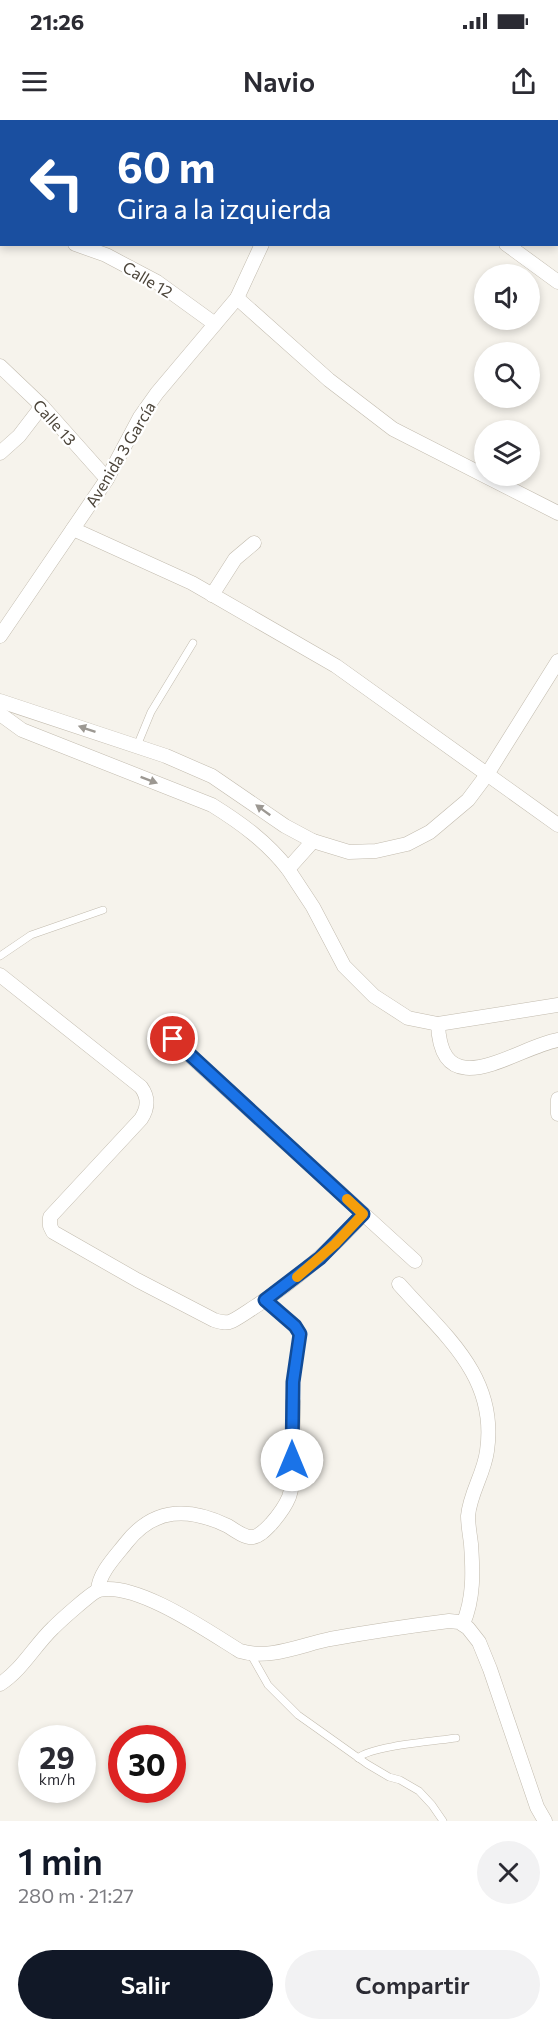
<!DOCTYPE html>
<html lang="es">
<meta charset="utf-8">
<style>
body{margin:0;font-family:Commissioner,sans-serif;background:#f2f2f3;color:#2b2b33;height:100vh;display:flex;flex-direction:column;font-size:22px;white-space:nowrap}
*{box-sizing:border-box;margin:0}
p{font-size:20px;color:#7c7c81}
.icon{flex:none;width:33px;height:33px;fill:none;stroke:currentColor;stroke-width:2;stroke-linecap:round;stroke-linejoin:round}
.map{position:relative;height:1701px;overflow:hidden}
.details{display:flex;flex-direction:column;background:#fff;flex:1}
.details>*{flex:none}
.guide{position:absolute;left:0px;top:0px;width:558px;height:126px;box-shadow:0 3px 9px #0003;background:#1a4fa0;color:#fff;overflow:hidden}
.fabs{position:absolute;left:474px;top:144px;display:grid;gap:12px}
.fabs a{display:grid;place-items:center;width:66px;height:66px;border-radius:50%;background:#fff;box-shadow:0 3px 9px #0003;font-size:30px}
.speed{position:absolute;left:18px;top:1605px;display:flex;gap:12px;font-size:30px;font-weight:700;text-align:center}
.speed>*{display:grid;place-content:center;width:78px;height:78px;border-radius:50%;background:#fff;box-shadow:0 3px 9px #0003;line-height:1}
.speed small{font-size:15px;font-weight:400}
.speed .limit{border:9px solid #d22;background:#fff;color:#111}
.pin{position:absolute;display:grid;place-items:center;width:51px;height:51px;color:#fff;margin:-26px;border:3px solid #fff;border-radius:50%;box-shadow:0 2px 6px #0007}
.me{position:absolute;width:66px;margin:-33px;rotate:0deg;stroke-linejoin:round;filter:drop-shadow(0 0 4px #0008)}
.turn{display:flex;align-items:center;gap:21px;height:126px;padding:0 18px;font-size:27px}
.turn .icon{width:78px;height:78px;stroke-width:2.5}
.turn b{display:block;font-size:42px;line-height:51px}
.round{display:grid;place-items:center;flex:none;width:63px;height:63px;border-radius:32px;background:#f2f2f3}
.headline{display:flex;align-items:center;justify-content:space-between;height:102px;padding:0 18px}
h1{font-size:36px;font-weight:600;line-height:45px;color:#111827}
.cta{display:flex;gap:12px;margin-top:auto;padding:12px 18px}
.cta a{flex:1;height:69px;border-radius:36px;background:#111827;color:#fff;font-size:24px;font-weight:600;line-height:69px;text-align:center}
.cta a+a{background:#f2f2f3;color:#2b2b33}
.status{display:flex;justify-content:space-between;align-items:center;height:42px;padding:0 30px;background:#fff;direction:ltr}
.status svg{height:16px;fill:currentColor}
header{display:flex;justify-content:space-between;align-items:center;height:78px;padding:0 18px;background:#fff;font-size:27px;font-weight:600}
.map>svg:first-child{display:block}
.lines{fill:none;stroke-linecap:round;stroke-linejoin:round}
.lane-casing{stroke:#c2bbae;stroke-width:8}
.street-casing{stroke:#c2bbae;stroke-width:15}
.lane{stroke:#fff;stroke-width:7}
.street{stroke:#fff;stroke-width:14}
.oneway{fill:#9c9892}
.route-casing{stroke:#114b97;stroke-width:15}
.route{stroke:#1a73e8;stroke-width:10}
.slow{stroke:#f59e0b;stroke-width:10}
.labels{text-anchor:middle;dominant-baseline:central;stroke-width:4.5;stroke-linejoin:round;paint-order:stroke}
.street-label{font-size:16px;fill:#4b4439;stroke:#fff}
</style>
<div class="status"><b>21:26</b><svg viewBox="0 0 49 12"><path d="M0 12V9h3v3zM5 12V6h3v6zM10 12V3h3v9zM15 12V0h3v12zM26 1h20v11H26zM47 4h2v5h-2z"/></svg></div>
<header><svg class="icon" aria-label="menu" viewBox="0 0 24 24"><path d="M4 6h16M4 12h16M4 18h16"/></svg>Navio<svg class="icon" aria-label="share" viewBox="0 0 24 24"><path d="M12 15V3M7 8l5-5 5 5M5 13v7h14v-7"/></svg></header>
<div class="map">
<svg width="558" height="1701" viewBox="0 0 558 1701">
<rect width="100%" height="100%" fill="#f6f3ec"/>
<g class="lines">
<defs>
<g id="lane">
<polyline points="137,626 151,592 193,523"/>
<polyline points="0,836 31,815 103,790"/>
<polyline points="265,1180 295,1206 299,1214 293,1281"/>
<polyline points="251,1535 268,1565 298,1595 367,1644 389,1657 400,1660 419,1671 432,1685 443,1701"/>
<path d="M358 1638C371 1626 436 1621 456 1618"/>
</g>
<g id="street">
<polyline points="337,0 339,2"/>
<polyline points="0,30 2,32"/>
<polyline points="75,124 106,135 157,162 215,204"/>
<polyline points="506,124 558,162"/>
<polyline points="237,178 329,260 393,309 558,393"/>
<polyline points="0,246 42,286 107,359"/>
<polyline points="0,333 19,316 42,286"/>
<polyline points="73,409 192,463 336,546 558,705"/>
<polyline points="212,475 235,439 254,423"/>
<polyline points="0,516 107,359 140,297 157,273 237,178 262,124"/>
<polyline points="0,581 166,636 212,656 285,706 313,721 349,732 376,731 407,724 430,712 468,680 486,656 558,541"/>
<path d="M0 594 22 610 212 685C241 703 267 722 288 749"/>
<polyline points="313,721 288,749 313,787 344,846 374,876 408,898 438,904 558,885"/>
<path d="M0 855 141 967C149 978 148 988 141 999L50 1097V1106L53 1112 137 1160 214 1200C220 1202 226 1204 232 1201 240 1197 248 1191 256 1186 296 1160 331 1130 363 1094"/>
<path d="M438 904C441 988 517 927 558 920"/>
<polyline points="173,919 198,943 415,1141"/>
<polyline points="558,979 558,994"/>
<path d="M399 1164C444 1215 498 1256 487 1331 484 1354 470 1373 468 1396 468 1405 470 1415 471 1424 473 1452 474 1478 463 1504"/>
<path d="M98 1470C99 1453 115 1437 126 1423 154 1387 189 1387 228 1406 234 1410 245 1418 253 1417 260 1416 266 1409 271 1404 278 1396 285 1387 289 1377 297 1355 293 1306 293 1281"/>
<path d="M0 1564C22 1550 35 1525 53 1508 60 1501 92 1472 99 1470 136 1461 209 1512 240 1531 269 1540 301 1525 330 1519 369 1512 409 1506 449 1501L459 1502 468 1508 479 1522 490 1549 537 1687 545 1701"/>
</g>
</defs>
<use href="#lane" class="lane-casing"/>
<use href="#street" class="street-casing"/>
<use href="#lane" class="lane"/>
<use href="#street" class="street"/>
</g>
<defs><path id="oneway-solid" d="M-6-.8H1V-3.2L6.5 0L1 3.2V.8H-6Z" transform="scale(1.5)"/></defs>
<g class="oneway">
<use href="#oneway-solid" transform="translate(87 609) rotate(-161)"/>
<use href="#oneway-solid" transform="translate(149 660) rotate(21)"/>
<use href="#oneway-solid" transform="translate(263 690) rotate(-144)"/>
</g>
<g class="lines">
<defs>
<polyline id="route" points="173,919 363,1094 320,1138 265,1180 295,1206 300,1214 293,1262 292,1340"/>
</defs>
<use href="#route" class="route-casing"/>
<use href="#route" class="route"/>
<polyline class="slow" points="297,1157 335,1124 363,1094 347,1079"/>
</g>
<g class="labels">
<g class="street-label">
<text transform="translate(148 159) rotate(31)">Calle 12</text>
<text transform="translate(55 302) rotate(48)">Calle 13</text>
<text transform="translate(120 334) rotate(-59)">Avenida 3 García</text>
</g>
</g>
</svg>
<div class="fabs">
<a><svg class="icon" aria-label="sound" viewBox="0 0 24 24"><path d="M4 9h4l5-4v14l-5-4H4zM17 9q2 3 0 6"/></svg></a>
<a><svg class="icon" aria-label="search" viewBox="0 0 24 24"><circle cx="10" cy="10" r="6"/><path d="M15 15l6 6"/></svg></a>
<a><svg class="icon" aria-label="layers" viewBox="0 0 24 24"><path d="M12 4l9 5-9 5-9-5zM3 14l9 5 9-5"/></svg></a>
</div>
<div class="speed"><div>29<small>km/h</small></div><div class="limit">30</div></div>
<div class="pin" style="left:173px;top:919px;background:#d93025"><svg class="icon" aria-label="arrive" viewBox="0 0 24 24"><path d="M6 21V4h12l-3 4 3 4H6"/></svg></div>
<svg class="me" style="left:292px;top:1340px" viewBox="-20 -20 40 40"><circle r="19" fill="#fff"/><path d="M0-13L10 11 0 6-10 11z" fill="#1a73e8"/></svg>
<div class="guide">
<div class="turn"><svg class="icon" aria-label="left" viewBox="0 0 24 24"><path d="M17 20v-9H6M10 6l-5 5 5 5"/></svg><div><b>60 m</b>Gira a la izquierda</div></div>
</div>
</div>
<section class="details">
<div class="headline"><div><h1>1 min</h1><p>280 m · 21:27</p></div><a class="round"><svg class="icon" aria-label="close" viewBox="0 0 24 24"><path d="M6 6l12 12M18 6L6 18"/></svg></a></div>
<div class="cta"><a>Salir</a><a>Compartir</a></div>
</section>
